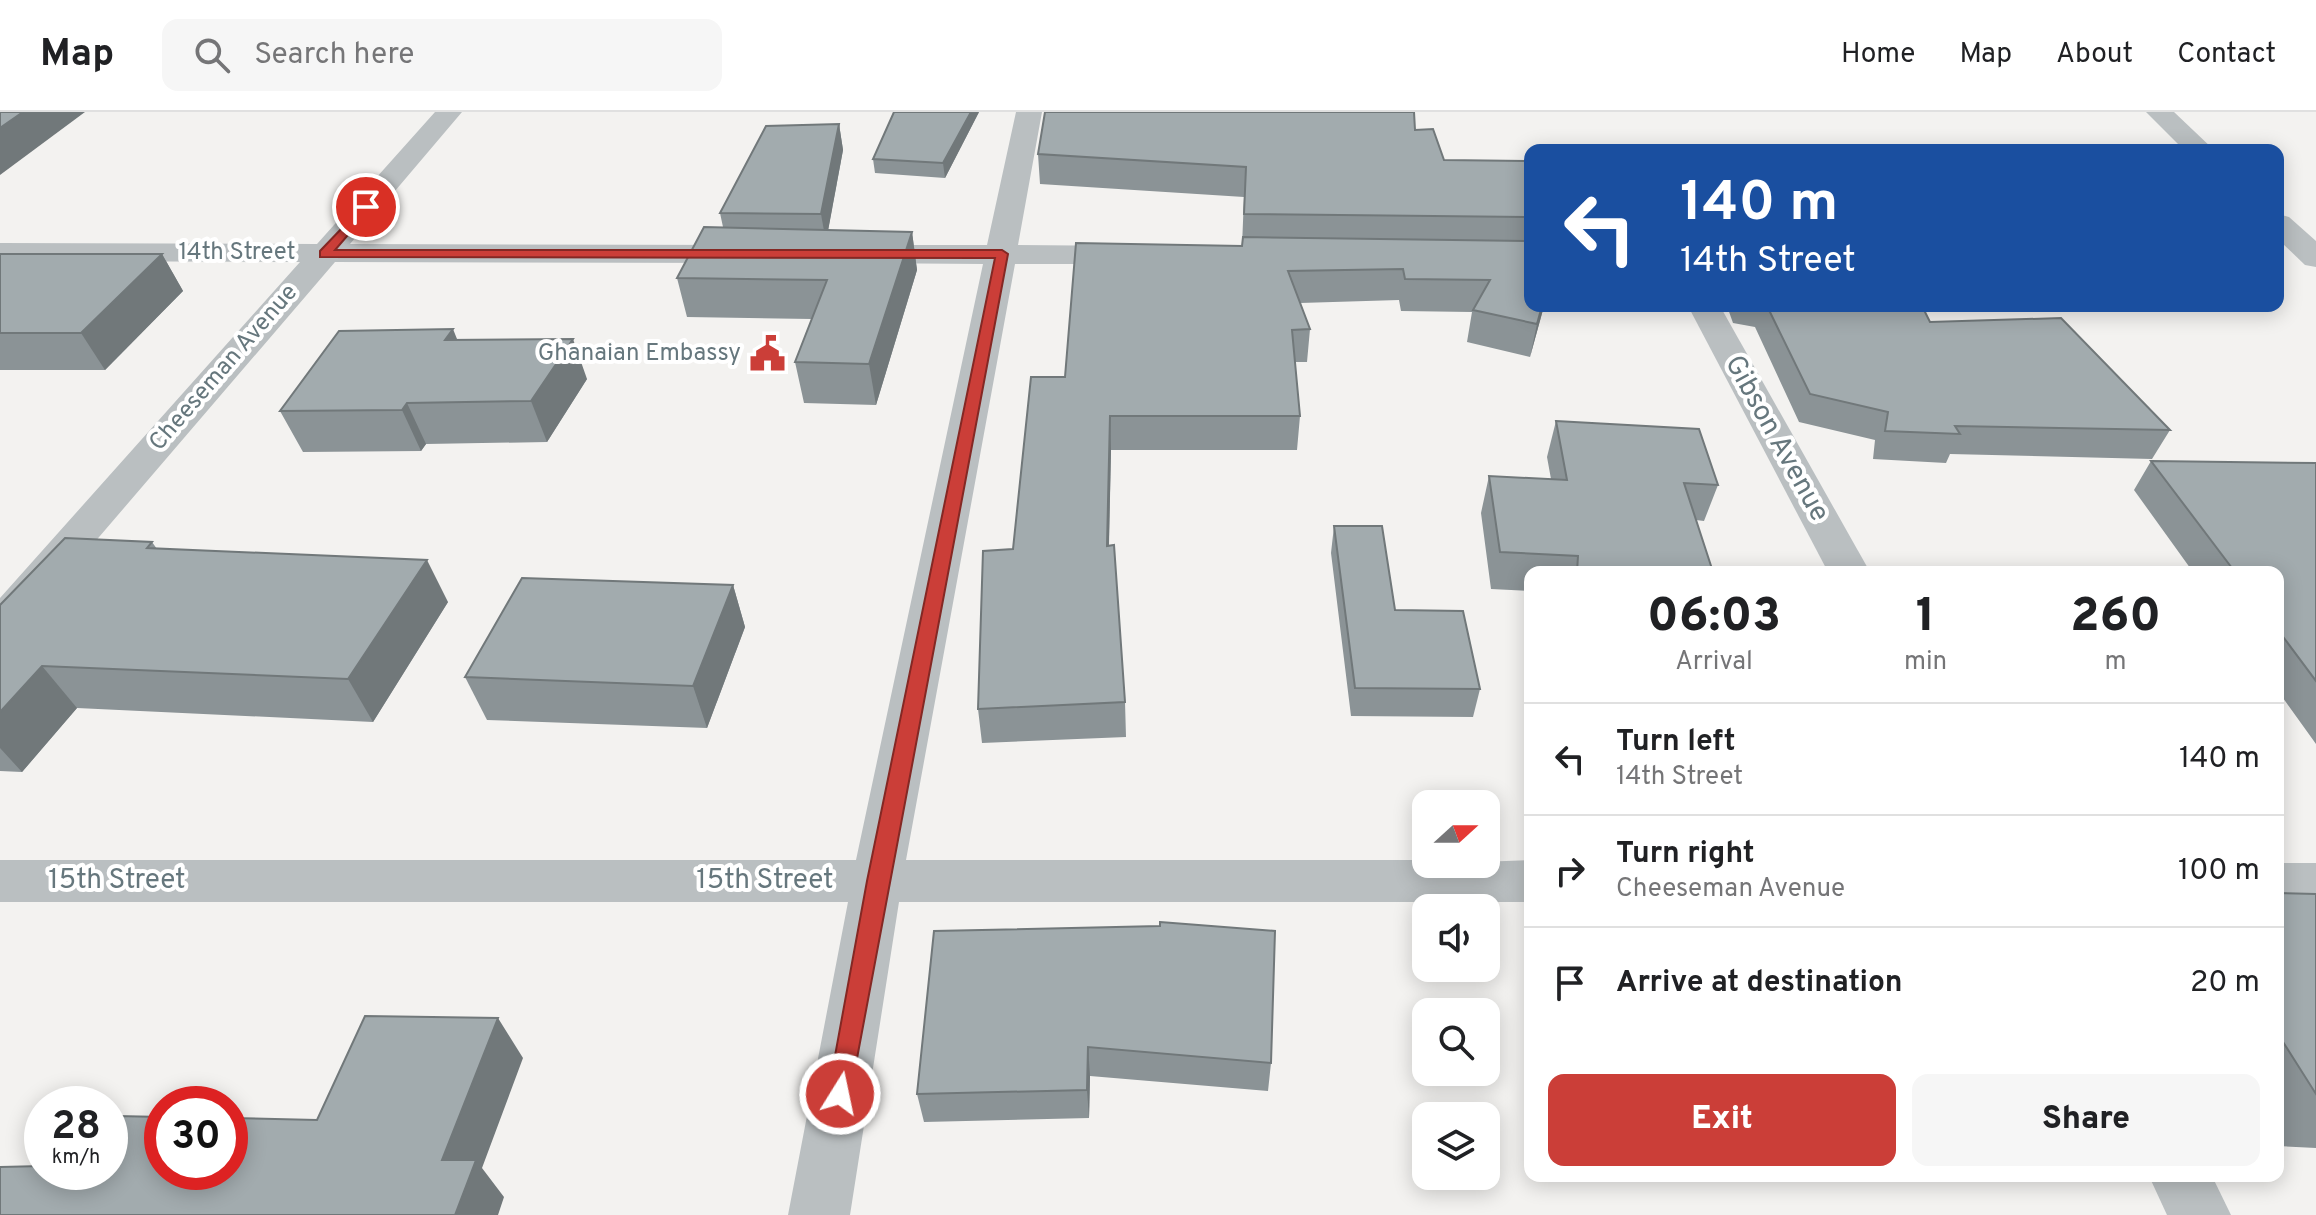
<!DOCTYPE html>
<style>
body{margin:0;font-family:Overpass,sans-serif;background:#f6f6f6;color:#202124;height:100vh;display:flex;flex-direction:column;font-size:30px;white-space:nowrap}
*{box-sizing:border-box;margin:0}
p{font-size:26px;color:#757577}
.icon{flex:none;width:44px;height:44px;fill:none;stroke:currentColor;stroke-width:2;stroke-linecap:round;stroke-linejoin:round}
.map{position:relative;flex:1;overflow:hidden}
.panel{position:absolute;left:1524px;top:454px;width:760px;height:616px;display:flex;flex-direction:column;background:#fff;border-radius:16px;box-shadow:0 4px 20px #0003}
.panel>*{flex:none}
.hud{position:absolute;left:1524px;top:32px;width:760px;height:168px;border-radius:16px;box-shadow:0 4px 20px #0003;background:#1a4fa0;color:#fff;overflow:hidden}
.needle{width:52px;rotate:69deg}
.tools{position:absolute;left:1412px;top:678px;display:grid;gap:16px}
.tools a{display:grid;place-items:center;width:88px;height:88px;border-radius:16px;background:#fff;box-shadow:0 4px 20px #0003;font-size:40px}
.speed{position:absolute;left:24px;top:974px;display:flex;gap:16px;font-size:40px;font-weight:700;text-align:center}
.speed>*{display:grid;place-content:center;width:104px;height:104px;border-radius:50%;background:#fff;box-shadow:0 4px 20px #0003;line-height:1}
.speed small{font-size:20px;font-weight:400}
.speed .limit{border:12px solid #d22;background:#fff;color:#111}
.pin{position:absolute;display:grid;place-items:center;width:68px;height:68px;color:#fff;margin:-34px;border:4px solid #fff;border-radius:50%;box-shadow:0 2px 8px #0007}
.me{position:absolute;width:88px;margin:-44px;rotate:10deg;stroke-linejoin:round;filter:drop-shadow(0 0 6px #0008)}
.turn{display:flex;align-items:center;gap:28px;height:168px;padding:0 24px;font-size:36px}
.turn .icon{width:104px;height:104px;stroke-width:2.5}
.turn b{display:block;font-size:56px;line-height:68px}
.eta{display:flex;justify-content:space-evenly;align-items:center;height:136px;text-align:center}
.eta b{font-size:48px;font-weight:800;line-height:56px}
.cta{display:flex;gap:16px;margin-top:auto;padding:16px 24px}
.cta a{flex:1;height:92px;border-radius:16px;background:#cb3e38;color:#fff;font-size:32px;font-weight:800;line-height:92px;text-align:center}
.cta a+a{background:#f6f6f6;color:#202124}
ul{padding:0;list-style:none}
li{display:flex;align-items:center;gap:24px;height:112px;padding:0 24px;border-top:2px solid #e0e0e0}
li div{flex:1}
li b{display:block;font-size:30px}
li em{font-style:normal}
header{display:flex;align-items:center;gap:48px;box-sizing:border-box;height:112px;padding:0 40px;background:#fff;border-bottom:2px solid #e0e0e0}
header strong{font-size:38px}
nav{display:flex;gap:44px;margin-inline-start:auto;font-size:28px}
.search{width:560px;height:72px;background:#f6f6f6;display:flex;align-items:center;gap:20px;box-sizing:border-box;padding:0 28px;border-radius:16px;color:#757577;font-size:30px}
.map>svg:first-child{display:block}
.lines{fill:none;stroke-linecap:round;stroke-linejoin:round}
.minor{fill:#babfc1;fill-rule:evenodd}
.wall{fill:#8b9396}
.shaded-wall{fill:#71787a}
.building{fill:#a2abae;stroke:#71787a;stroke-width:2}
.route{fill:#cb3e38;stroke:#842824;stroke-width:2}
.labels{text-anchor:middle;dominant-baseline:central;stroke-width:8;stroke-linejoin:round;paint-order:stroke}
.far-street-label{font-size:24px;fill:#66777d;stroke:#fff}
.far-poi-label{font-size:24px;fill:#66777d;stroke:#fff;text-anchor:end}
.street-label{font-size:28px;fill:#66777d;stroke:#fff}
</style>
<header>
<strong>Map</strong>
<div class="search"><svg class="icon" aria-label="search" viewBox="0 0 24 24"><circle cx="10" cy="10" r="6"/><path d="M15 15l6 6"/></svg>Search here</div>
<nav><a>Home</a><a>Map</a><a>About</a><a>Contact</a></nav>
</header>
<div class="map">
<svg width="2316" height="1103" viewBox="0 0 2316 1103">
<rect width="100%" height="100%" fill="#f3f2f0"/>
<g class="lines">
<g class="minor">
<polygon points="435,0 462,0 350,132 750,133 761,135 765,142 761,149 750,151 335,150 15,523 0,528 0,486 300,150 0,149 0,131 317,132"/>
<polygon points="1016,0 1042,0 1018,133 1134,134 1145,136 1149,143 1145,150 1134,152 1015,152 906,748 1426,748 1426,752 1530,748 1530,790 899,790 850,1103 788,1103 848,790 0,790 0,748 856,748 983,152 854,151 843,149 839,142 843,135 854,133 987,133"/>
<polygon points="2146,0 2174,0 2214,38 2184,38"/>
<polygon points="2278,102 2289,105 2316,129 2316,155 2305,153 2278,127"/>
<polygon points="1688,194 1720,194 1870,460 1828,460"/>
<rect x="2278" y="751" width="38" height="42"/>
<polygon points="2149,1064 2212,1064 2231,1103 2167,1103"/>
</g>
</g>
<g class="wall">
<polygon points="979,0 945,66 875,61 873,47"/>
<polygon points="839,12 843,38 828,118 912,120 917,158 876,293 804,291 795,250 812,207 687,205 677,166 723,115 720,101"/>
<polygon points="1415,18 1444,48 1530,49 1530,194 1544,194 1530,245 1467,230 1472,200 1401,199 1399,188 1300,191 1310,217 1307,250 1295,250 1300,304 1297,338 1111,338 1109,434 1125,590 1126,625 982,631 978,597 1013,437 1065,265 1242,134 1244,85 1040,72 1038,42"/>
<polygon points="0,142 162,142 183,179 105,258 0,258"/>
<polygon points="1727,194 1922,194 1930,210 2170,318 2152,347 1950,342 1946,351 1873,347 1875,328 1799,310 1755,215 1733,211"/>
<polygon points="457,228 587,267 547,330 426,332 421,339 303,340 280,299"/>
<polygon points="1556,309 1718,373 1704,409 1696,408 1713,460 1530,460 1530,479 1491,477 1481,401 1489,364 1551,367 1547,345"/>
<polygon points="2151,349 2316,351 2316,632 2278,579 2278,460 2193,460 2134,378"/>
<polygon points="1334,414 1395,498 1480,577 1473,605 1351,604 1331,441"/>
<polygon points="152,430 157,437 448,490 373,610 77,596 22,660 0,659 0,493"/>
<polygon points="733,473 745,515 707,616 487,608 465,565"/>
<polygon points="2278,781 2316,782 2316,1036 2278,1034"/>
<polygon points="934,819 1271,951 1268,979 1090,964 1089,1006 924,1010 917,982"/>
</g>
<g class="shaded-wall">
<polygon points="23,0 85,0 0,63 0,16"/>
<polygon points="971,0 979,0 945,66 943,51"/>
<polygon points="839,12 843,38 826,130 821,102"/>
<polygon points="912,120 917,158 876,293 869,252"/>
<polygon points="162,142 183,179 105,258 81,221"/>
<polygon points="1542,194 1544,194 1530,245 1537,212"/>
<polygon points="453,217 469,257 445,228"/>
<polygon points="573,227 587,267 547,330 531,289"/>
<polygon points="407,291 426,332 421,339 402,298"/>
<polygon points="1110,304 1111,338 1108,468 1107,434"/>
<polygon points="427,448 448,490 373,610 348,567"/>
<polygon points="733,473 745,515 707,616 693,574"/>
<polygon points="42,554 77,596 22,660 0,636 0,600"/>
<polygon points="498,906 523,946 482,1056 504,1085 498,1103 455,1103 442,1048"/>
<polygon points="1088,935 1090,964 1089,1006 1087,978"/>
</g>
<g class="building">
<polygon points="0,0 23,0 0,16"/>
<polygon points="894,0 971,0 943,51 873,47"/>
<polygon points="1045,0 1414,0 1415,18 1433,17 1444,48 1530,49 1530,105 1244,102 1246,55 1038,42"/>
<polygon points="839,12 821,102 720,101 766,14"/>
<polygon points="704,115 912,120 869,252 795,250 827,168 677,166"/>
<polygon points="1243,125 1530,129 1530,194 1542,194 1537,212 1473,198 1490,168 1405,167 1403,157 1288,159 1310,217 1292,218 1300,304 1110,304 1107,434 1114,433 1125,590 978,597 983,439 1013,437 1031,265 1065,265 1076,131 1242,134"/>
<polygon points="0,142 162,142 81,221 0,221"/>
<polygon points="1767,194 1922,194 1930,210 2061,206 2170,318 1955,314 1960,322 1885,319 1888,300 1810,282"/>
<polygon points="453,217 445,228 573,227 531,289 407,291 402,298 280,299 339,219"/>
<polygon points="1556,309 1699,317 1718,373 1684,371 1713,460 1577,460 1578,444 1500,440 1489,364 1567,368"/>
<polygon points="2151,349 2316,351 2316,569 2278,518 2278,460 2235,460"/>
<polygon points="1334,414 1382,414 1395,498 1463,499 1480,577 1355,576"/>
<polygon points="65,426 152,430 147,436 427,448 348,567 42,554 0,600 0,493"/>
<polygon points="522,466 733,473 693,574 465,565"/>
<polygon points="2278,781 2316,782 2316,982 2278,922"/>
<polygon points="1160,810 1275,819 1271,951 1088,935 1087,978 917,982 934,819 1160,814"/>
<polygon points="365,904 498,906 442,1048 476,1048 455,1103 0,1103 0,1055 42,1054 42,1060 110,1060 110,1016 117,1004 162,1005 162,1060 230,1060 230,1006 317,1008"/>
</g>
<polygon class="route" points="366,91 372,95 335,138 1002,138 1008,142 849,989 840,993 832,989 828,982 867,769 995,146 320,145 320,139"/>
<defs>
<symbol id="civic-bare" viewBox="-9 -9 18 18"><path d="M-.6-6.5H3V-4.5H.6V-3L4-1V1h2V6H-6V1h2V-1L-.6-3ZM-1.2 2.5V6h2.4V2.5Z" fill="#cb3e38" stroke="#fff" stroke-width="2.5" paint-order="stroke"/></symbol>
</defs>
<g fill-rule="evenodd">
<use href="#civic-bare" x="742" y="216" width="51" height="51"/>
</g>
<g class="labels">
<g class="far-street-label">
<text x="237" y="141">14th Street</text>
<text transform="translate(224 256) rotate(-49)">Cheeseman Avenue</text>
</g>
<g class="far-poi-label">
<text x="741" y="242">Ghanaian Embassy</text>
</g>
<g class="street-label">
<text transform="translate(1776 327) rotate(61)">Gibson Avenue</text>
<text x="117" y="769">15th Street</text>
<text x="765" y="769">15th Street</text>
</g>
</g>
</svg>
<div class="tools">
<a><svg class="needle" viewBox="-14 -14 28 28"><path d="M0-13l5 13h-10z" fill="#e53935"/><path d="M0 13l5-13h-10z" fill="#757577"/></svg></a>
<a><svg class="icon" aria-label="sound" viewBox="0 0 24 24"><path d="M4 9h4l5-4v14l-5-4H4zM17 9q2 3 0 6"/></svg></a>
<a><svg class="icon" aria-label="search" viewBox="0 0 24 24"><circle cx="10" cy="10" r="6"/><path d="M15 15l6 6"/></svg></a>
<a><svg class="icon" aria-label="layers" viewBox="0 0 24 24"><path d="M12 4l9 5-9 5-9-5zM3 14l9 5 9-5"/></svg></a>
</div>
<div class="speed"><div>28<small>km/h</small></div><div class="limit">30</div></div>
<div class="pin" style="left:366px;top:95px;background:#d93025"><svg class="icon" aria-label="arrive" viewBox="0 0 24 24"><path d="M6 21V4h12l-3 4 3 4H6"/></svg></div>
<svg class="me" style="left:840px;top:982px" viewBox="-20 -20 40 40"><circle r="17" fill="#cb3e38" stroke="#fff" stroke-width="3"/><path d="M0-11L8 9 0 5-8 9z" fill="#fff"/></svg>
<div class="hud">
<div class="turn"><svg class="icon" aria-label="left" viewBox="0 0 24 24"><path d="M17 20v-9H6M10 6l-5 5 5 5"/></svg><div><b>140 m</b>14th Street</div></div>
</div>
<section class="panel">
<div class="eta">
<div><b>06:03</b><p>Arrival</p></div>
<div><b>1</b><p>min</p></div>
<div><b>260</b><p>m</p></div>
</div>
<ul>
<li><svg class="icon" aria-label="left" viewBox="0 0 24 24"><path d="M17 20v-9H6M10 6l-5 5 5 5"/></svg><div><b>Turn left</b><p>14th Street</p></div><em>140 m</em></li>
<li><svg class="icon" aria-label="right" viewBox="0 0 24 24"><path d="M7 20v-9h11M14 6l5 5-5 5"/></svg><div><b>Turn right</b><p>Cheeseman Avenue</p></div><em>100 m</em></li>
<li><svg class="icon" aria-label="arrive" viewBox="0 0 24 24"><path d="M6 21V4h12l-3 4 3 4H6"/></svg><div><b>Arrive at destination</b></div><em>20 m</em></li>
</ul>
<div class="cta"><a>Exit</a><a>Share</a></div>
</section>
</div>
